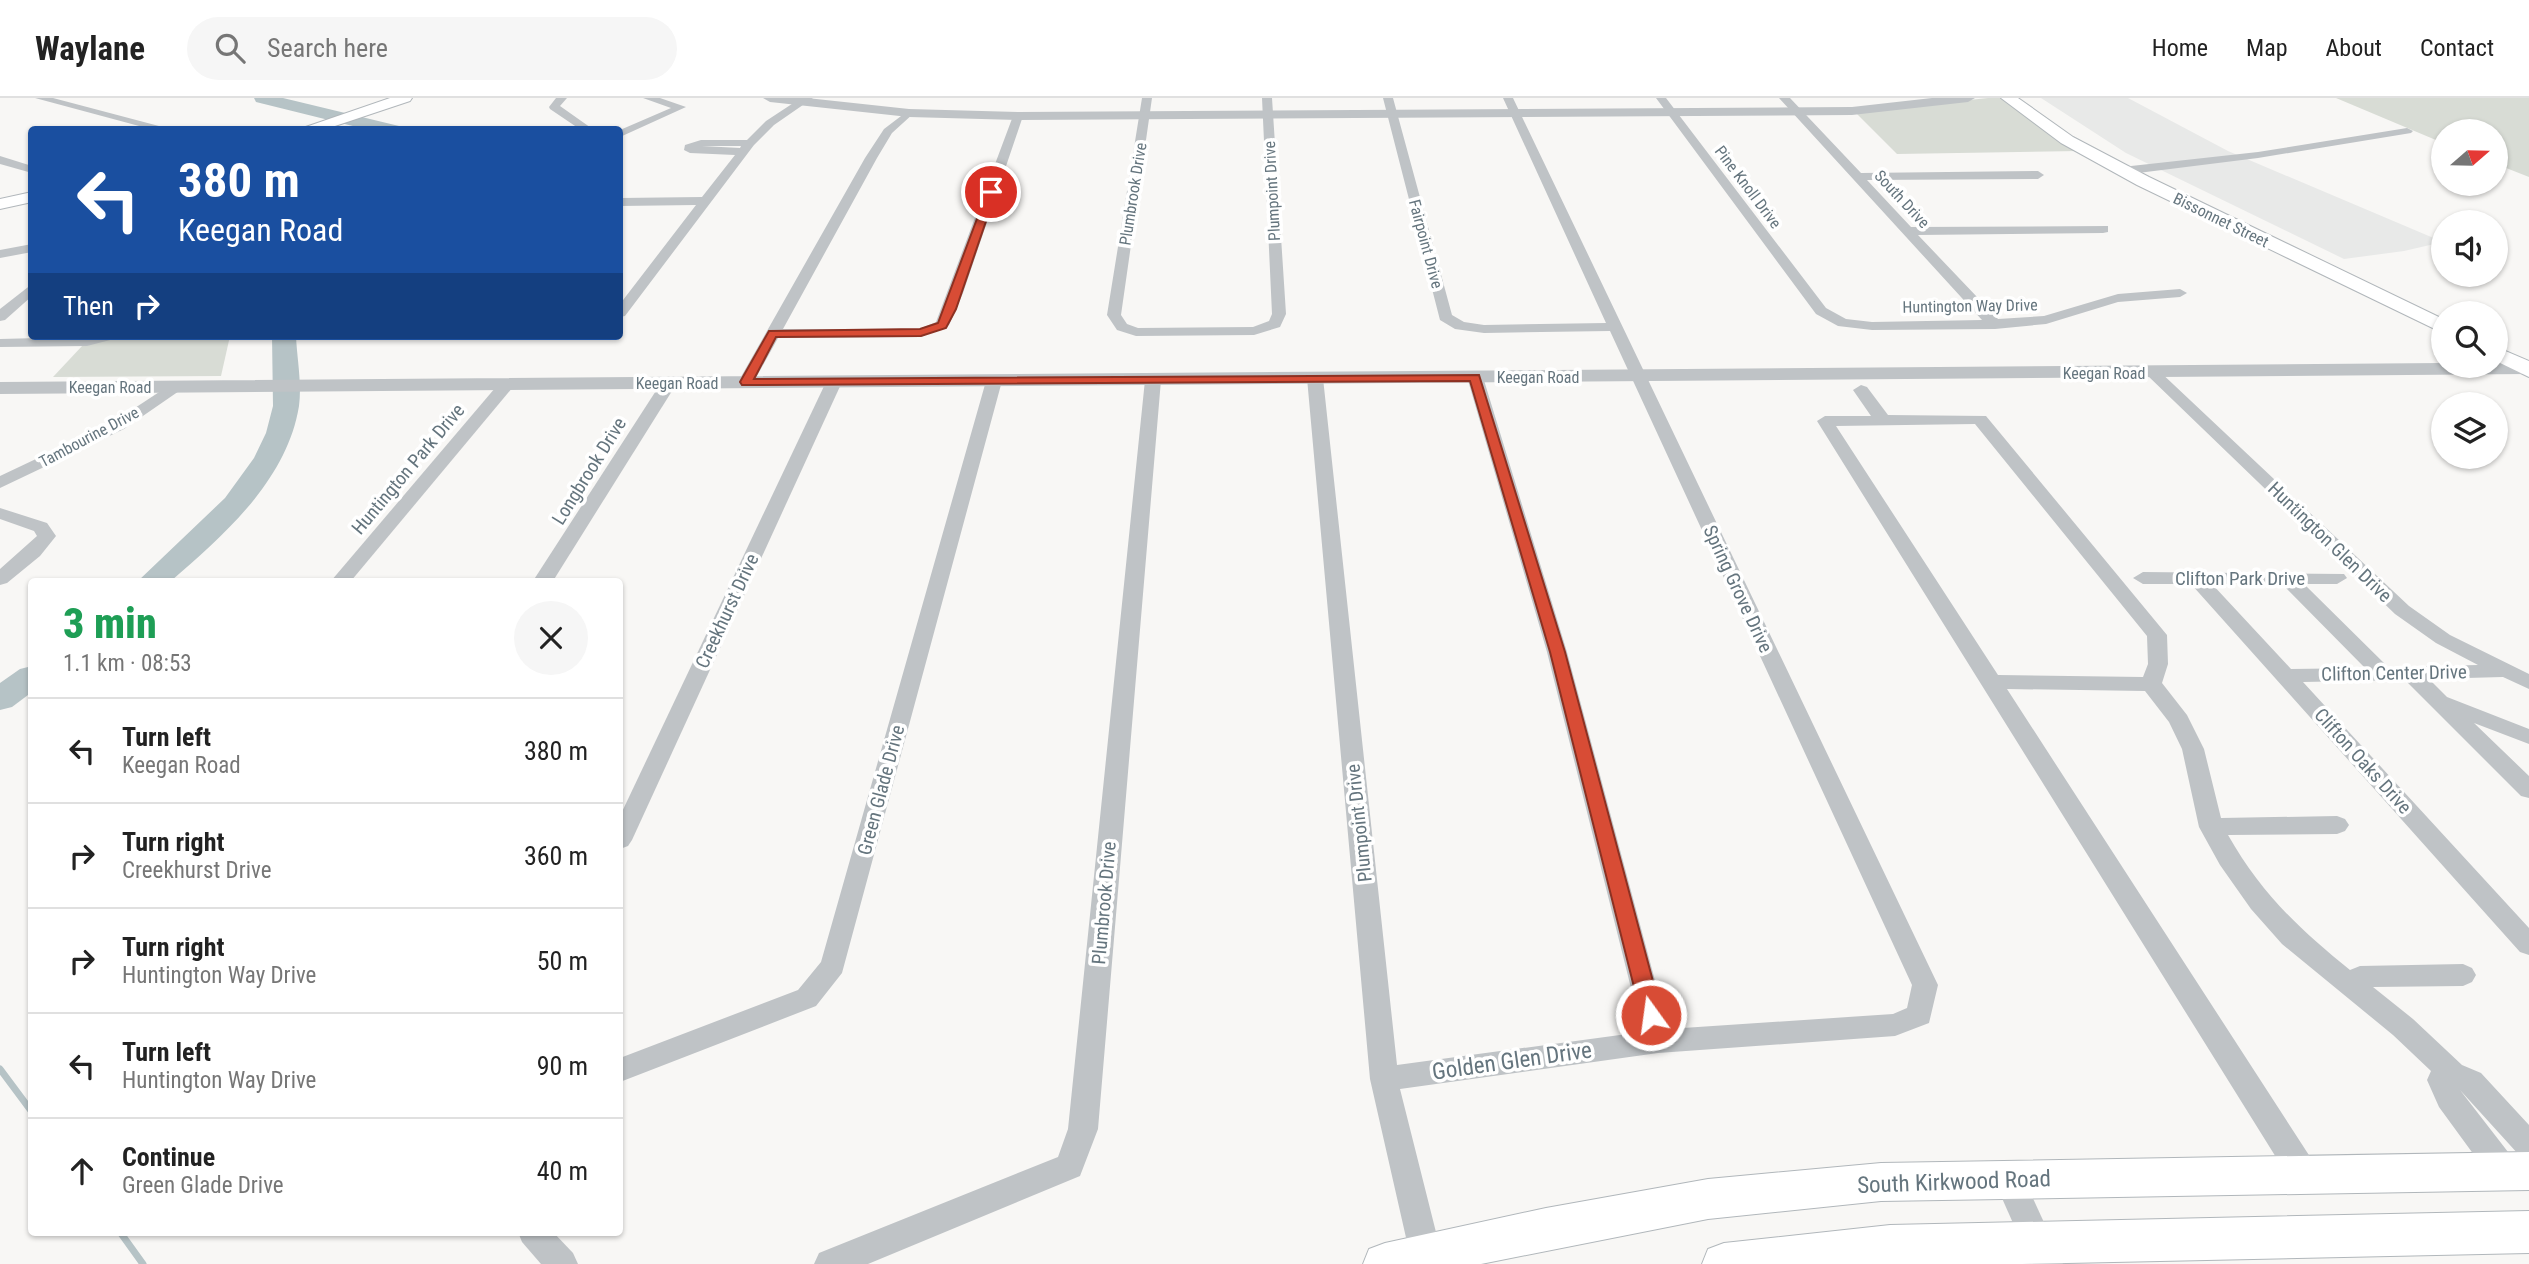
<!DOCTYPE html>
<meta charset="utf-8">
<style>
body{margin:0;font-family:"Roboto Condensed",sans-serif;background:#f6f6f6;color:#222;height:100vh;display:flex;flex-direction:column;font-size:26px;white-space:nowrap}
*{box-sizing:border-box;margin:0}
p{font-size:23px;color:#767676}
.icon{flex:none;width:38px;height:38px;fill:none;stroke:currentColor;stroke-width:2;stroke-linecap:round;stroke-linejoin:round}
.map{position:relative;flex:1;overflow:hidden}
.details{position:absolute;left:28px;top:480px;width:595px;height:658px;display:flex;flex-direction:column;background:#fff;border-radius:7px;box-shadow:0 2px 5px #0004}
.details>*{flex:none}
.banner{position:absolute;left:28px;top:28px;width:595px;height:214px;border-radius:7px;box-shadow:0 2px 5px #0004;background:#1a4fa0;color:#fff;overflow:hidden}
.needle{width:46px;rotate:70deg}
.fabs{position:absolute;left:2431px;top:21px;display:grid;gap:14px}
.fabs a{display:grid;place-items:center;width:77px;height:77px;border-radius:50%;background:#fff;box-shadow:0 2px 5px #0004;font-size:35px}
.pin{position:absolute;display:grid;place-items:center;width:60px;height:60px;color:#fff;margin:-30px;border:4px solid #fff;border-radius:50%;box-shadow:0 2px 7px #0007}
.me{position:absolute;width:77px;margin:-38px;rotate:346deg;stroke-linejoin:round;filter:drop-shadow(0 0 5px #0008)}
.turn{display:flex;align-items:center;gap:24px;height:147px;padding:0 35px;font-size:32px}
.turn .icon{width:91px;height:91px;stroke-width:2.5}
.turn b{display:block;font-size:49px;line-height:60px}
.then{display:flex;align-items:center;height:66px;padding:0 35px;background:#0003;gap:14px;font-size:26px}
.round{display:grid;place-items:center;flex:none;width:74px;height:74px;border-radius:37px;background:#f6f6f6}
.head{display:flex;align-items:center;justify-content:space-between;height:119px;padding:0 35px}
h1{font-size:42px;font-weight:800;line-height:52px;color:#1e9e55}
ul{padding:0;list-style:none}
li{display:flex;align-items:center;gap:21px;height:105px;padding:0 35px;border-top:2px solid #e0e0e0}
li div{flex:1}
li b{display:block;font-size:26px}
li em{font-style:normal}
header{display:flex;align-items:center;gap:42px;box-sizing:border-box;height:98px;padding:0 35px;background:#fff;border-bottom:2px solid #e0e0e0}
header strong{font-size:33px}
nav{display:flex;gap:38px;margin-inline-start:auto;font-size:24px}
.search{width:490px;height:63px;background:#f6f6f6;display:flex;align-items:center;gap:18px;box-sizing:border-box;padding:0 24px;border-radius:38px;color:#767676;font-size:26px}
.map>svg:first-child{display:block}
.built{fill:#e8e9e8}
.green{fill:#d8dcd5}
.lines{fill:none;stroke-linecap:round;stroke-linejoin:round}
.stream{stroke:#b6c3c6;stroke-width:7}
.river{fill:#b6c3c6;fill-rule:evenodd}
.secondary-casing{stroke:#b1b7bb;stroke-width:2}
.minor{fill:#bfc3c6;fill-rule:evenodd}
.tertiary{fill:#bfc3c6;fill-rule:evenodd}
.secondary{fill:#fff;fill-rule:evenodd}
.route{fill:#d84c35;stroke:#8c3122;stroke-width:2}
.labels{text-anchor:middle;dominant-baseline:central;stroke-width:7;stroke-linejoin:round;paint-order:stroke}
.far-street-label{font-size:16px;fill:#65757e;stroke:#fff}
.street-label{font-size:19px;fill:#65757e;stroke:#fff}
.near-street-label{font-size:23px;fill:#65757e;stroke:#fff}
</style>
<header>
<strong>Waylane</strong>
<div class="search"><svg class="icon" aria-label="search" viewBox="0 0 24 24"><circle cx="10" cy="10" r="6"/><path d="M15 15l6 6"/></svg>Search here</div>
<nav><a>Home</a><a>Map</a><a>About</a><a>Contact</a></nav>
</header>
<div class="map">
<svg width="2529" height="1166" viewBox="0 0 2529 1166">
<rect width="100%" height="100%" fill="#f8f7f5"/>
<polygon class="built" points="2041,0 2128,0 2228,53 2443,144 2404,153 2344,161 2126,55"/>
<g class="green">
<polygon points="1988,0 2003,0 2079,53 1897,56 1855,14"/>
<polygon points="2336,0 2529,0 2529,79 2496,66 2496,33 2443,33 2443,45"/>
<polygon points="117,238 230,238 221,278 53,279 83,247"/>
</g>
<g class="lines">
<g class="stream">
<polyline points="0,971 32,1014"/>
<polyline points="120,1134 143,1166"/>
</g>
<g class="river">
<polygon points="254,0 283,0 399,28 401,32 369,32 256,4"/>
<path d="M272 238H296C297 261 302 285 299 308 287 382 225 436 171 483H138L225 400 254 360 266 335 273 308Z"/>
<polygon points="32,568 32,594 12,609 0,612 0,585 20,571"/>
</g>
<defs>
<g id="secondary">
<polygon points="390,0 412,0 410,3 323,32 297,32"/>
<polygon points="2001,0 2018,0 2073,39 2149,79 2443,221 2443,235 2137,87 2061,45"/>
<polygon points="32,94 32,104 0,111 0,101"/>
<polygon points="2496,249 2529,263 2529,279 2496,263"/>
<polygon points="2529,1054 2529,1092 1881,1103 1708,1121 1481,1166 1363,1166 1369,1151 1385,1145 1546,1110 1708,1081 1881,1065"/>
<polygon points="2529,1113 2529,1155 2022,1166 1702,1166 1708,1151 1724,1145 1890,1127"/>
</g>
</defs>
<use href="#secondary" class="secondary-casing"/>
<g class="minor">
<polygon points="35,0 53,0 174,32 154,32"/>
<polygon points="556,0 567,0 560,8 594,32 581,32 550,11 549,9"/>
<polygon points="643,0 660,0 686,9 620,39 620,32 671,10"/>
<path d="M801 0H813L774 27 754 47 625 218 620 219V206L696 107 620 108V100L702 99 735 57 690 55 684 52 685 47 701 42H747L766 23ZM702 48H741L740 50Z"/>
<polygon points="1142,0 1152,0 1121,217 1127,226 1138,230 1253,229 1269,223 1272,216 1262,0 1272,0 1286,216 1280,229 1254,237 1136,238 1117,232 1107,217"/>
<polygon points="1383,0 1393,0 1452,217 1464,224 1484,227 1606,225 1503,0 1513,0 1938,887 1929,925 1895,938 1658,955 1400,991 1444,1166 1412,1166 1370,981 1307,280 1309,277 1315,275 1323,280 1397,967 1642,934 1547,554 1467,279 1475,274 1483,279 1567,554 1668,931 1893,916 1907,910 1912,887 1610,233 1484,235 1455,231 1440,222"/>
<polygon points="1656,0 1666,0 1826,210 1846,221 1872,224 1982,222 1779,0 1790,0 1861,75 2038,73 2044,77 2038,81 1867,82 1911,129 2108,128 2108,134 2103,135 1918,137 1998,221 2044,218 2118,196 2180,191 2187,195 2180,199 2118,204 2046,226 1995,231 1872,232 1838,228 1816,216"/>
<polygon points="909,12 914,15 892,35 877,60 783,231 919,231 936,224 1013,18 1022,16 1023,18 963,195 949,227 921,239 778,240 752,287 740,287 738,284 865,60 884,31"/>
<polygon points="2407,30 2413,33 2411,35 2258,60 2122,77 2116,73 2122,69 2258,54"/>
<polygon points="0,58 32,68 32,75 0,66"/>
<polygon points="32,146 32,154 0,160 0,152"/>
<polygon points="32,186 32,198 5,222 0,223 0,211"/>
<polygon points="116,238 114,241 87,248 0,249 0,241"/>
<polygon points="455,238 571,238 564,242 462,242"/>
<path d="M2152 269 2157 271 2409 508 2450 537 2529 576V591L2503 579 2429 581 2447 599 2529 631V646L2474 625 2529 678V700L2521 698 2405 582 2303 584 2529 830V857L2520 854 2191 486H2143L2133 480 2143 474 2344 476 2347 480 2337 486H2304L2388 569 2478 567 2436 545 2395 516 2147 277 2144 274ZM2212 486H2282L2365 570 2291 571Z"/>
<polygon points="1153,277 1161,282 1098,1031 1080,1078 868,1166 814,1166 819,1155 1058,1059 1068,1031 1145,282"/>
<polygon points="994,278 1002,283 842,875 816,908 620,984 620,960 798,892 821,864 986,283"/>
<polygon points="834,279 842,284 632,742 628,748 620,751 620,718 826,284"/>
<polygon points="669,280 677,285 553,483 533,483 661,285"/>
<polygon points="507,281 515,286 513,289 351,483 331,483 501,283"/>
<polygon points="176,283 182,285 184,288 182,291 124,331 0,390 0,378 112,325"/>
<path d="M1861 287 1867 289 1888 317 1986 318 2167 537 2168 566 2162 585 2187 617 2204 651 2221 720 2337 718 2345 721 2349 727 2345 733 2337 736 2228 737C2261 795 2299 831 2350 872L2360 868 2463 866 2472 870 2476 877 2472 884 2463 888 2373 889 2413 921 2462 967 2481 975 2529 1027V1061L2519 1057 2460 992 2515 1063 2519 1073 2515 1083 2504 1087 2493 1083 2439 1009 2427 982 2431 973 2393 937 2282 846 2251 811 2220 767 2199 729 2182 651 2169 624 2145 593 2007 591 2316 1068 2320 1078 2316 1088 2305 1092 2294 1088 1817 323 1825 318H1871L1853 292ZM1975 326 2147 538 2148 566 2143 579 1998 577 1836 328Z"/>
<polygon points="0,410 47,425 56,438 40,458 7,485 0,487 0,471 37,438 34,433 0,421"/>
<polygon points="2009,1068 2020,1072 2063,1166 2031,1166 1994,1082 1998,1072"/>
<polygon points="518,1134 553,1134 573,1155 578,1166 541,1166 522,1144"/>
</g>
<g class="tertiary">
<polygon points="763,0 807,0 909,11 1018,14 1852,9 1932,0 1975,0 1968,4 1852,17 1018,22 909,19 770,4"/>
<polygon points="2496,264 2529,264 2529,276 0,296 0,284 2443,265 2443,268 2496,268"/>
</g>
<use href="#secondary" class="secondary"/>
</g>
<polygon class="route" points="991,91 996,94 956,211 946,230 921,238 776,239 754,281 1479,277 1565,554 1662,917 1659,923 1651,925 1644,923 1641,917 1550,554 1470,283 742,287 740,284 769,233 920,231 938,225 987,94"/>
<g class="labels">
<g class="far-street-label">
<text transform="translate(1748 89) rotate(53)">Pine Knoll Drive</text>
<text transform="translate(1272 93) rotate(-93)">Plumpoint Drive</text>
<text transform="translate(1133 96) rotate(-81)">Plumbrook Drive</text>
<text transform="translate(1902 101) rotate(47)">South Drive</text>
<text transform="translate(2221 122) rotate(26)">Bissonnet Street</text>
<text transform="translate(1426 146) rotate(75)">Fairpoint Drive</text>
<text transform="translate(1970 208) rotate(-1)">Huntington Way Drive</text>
<text x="2104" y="275">Keegan Road</text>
<text x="1538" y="279">Keegan Road</text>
<text x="677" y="285">Keegan Road</text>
<text x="110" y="289">Keegan Road</text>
<text transform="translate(89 339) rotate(-28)">Tambourine Drive</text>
</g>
<g class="street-label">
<text transform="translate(408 371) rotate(-50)">Huntington Park Drive</text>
<text transform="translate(589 373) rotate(-58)">Longbrook Drive</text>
<text transform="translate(2330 444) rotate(44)">Huntington Glen Drive</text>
<text x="2240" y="480">Clifton Park Drive</text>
<text transform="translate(1738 491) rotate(65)">Spring Grove Drive</text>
<text transform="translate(727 513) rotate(-65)">Creekhurst Drive</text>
<text transform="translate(2394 575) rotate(-1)">Clifton Center Drive</text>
<text transform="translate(2363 663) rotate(48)">Clifton Oaks Drive</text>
<text transform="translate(881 692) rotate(-75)">Green Glade Drive</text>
<text transform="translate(1359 725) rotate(-96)">Plumpoint Drive</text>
<text transform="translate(1104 805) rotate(-85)">Plumbrook Drive</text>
</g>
<g class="near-street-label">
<text transform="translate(1512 963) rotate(-8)">Golden Glen Drive</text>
<text transform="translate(1954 1084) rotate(-2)">South Kirkwood Road</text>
</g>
</g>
</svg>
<div class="fabs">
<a><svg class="needle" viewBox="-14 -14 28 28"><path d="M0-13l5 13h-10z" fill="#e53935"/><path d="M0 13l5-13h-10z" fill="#767676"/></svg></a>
<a><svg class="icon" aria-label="sound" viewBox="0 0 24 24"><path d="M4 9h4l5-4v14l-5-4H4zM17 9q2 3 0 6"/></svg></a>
<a><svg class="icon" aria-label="search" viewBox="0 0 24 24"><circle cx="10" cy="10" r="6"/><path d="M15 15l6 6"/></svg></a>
<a><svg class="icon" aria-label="layers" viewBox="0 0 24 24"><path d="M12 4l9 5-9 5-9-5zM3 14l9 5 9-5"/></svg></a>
</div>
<div class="pin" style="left:991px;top:94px;background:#d93025"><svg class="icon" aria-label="arrive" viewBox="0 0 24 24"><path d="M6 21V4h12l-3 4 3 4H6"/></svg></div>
<svg class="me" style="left:1651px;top:917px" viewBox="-20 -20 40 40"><circle r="17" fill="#d84c35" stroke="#fff" stroke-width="3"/><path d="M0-11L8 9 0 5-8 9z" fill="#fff"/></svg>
<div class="banner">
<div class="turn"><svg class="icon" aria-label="left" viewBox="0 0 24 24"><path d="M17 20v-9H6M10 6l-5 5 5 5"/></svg><div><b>380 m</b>Keegan Road</div></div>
<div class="then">Then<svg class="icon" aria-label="right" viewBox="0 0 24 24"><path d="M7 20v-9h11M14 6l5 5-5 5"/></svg></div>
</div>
<section class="details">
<div class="head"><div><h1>3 min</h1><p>1.1 km · 08:53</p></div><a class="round"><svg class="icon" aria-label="close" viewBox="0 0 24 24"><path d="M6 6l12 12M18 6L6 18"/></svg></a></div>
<ul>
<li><svg class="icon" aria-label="left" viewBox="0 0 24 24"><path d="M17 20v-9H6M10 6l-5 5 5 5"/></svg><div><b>Turn left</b><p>Keegan Road</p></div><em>380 m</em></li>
<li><svg class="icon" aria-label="right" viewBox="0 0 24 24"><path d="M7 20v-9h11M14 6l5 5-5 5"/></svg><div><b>Turn right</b><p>Creekhurst Drive</p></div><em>360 m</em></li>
<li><svg class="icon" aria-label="right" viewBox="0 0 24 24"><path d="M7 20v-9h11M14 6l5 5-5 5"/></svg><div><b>Turn right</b><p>Huntington Way Drive</p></div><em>50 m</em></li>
<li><svg class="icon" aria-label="left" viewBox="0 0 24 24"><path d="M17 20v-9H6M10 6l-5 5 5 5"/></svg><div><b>Turn left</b><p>Huntington Way Drive</p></div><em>90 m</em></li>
<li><svg class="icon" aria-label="ahead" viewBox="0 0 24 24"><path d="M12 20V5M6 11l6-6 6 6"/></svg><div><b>Continue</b><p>Green Glade Drive</p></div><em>40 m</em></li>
</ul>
</section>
</div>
